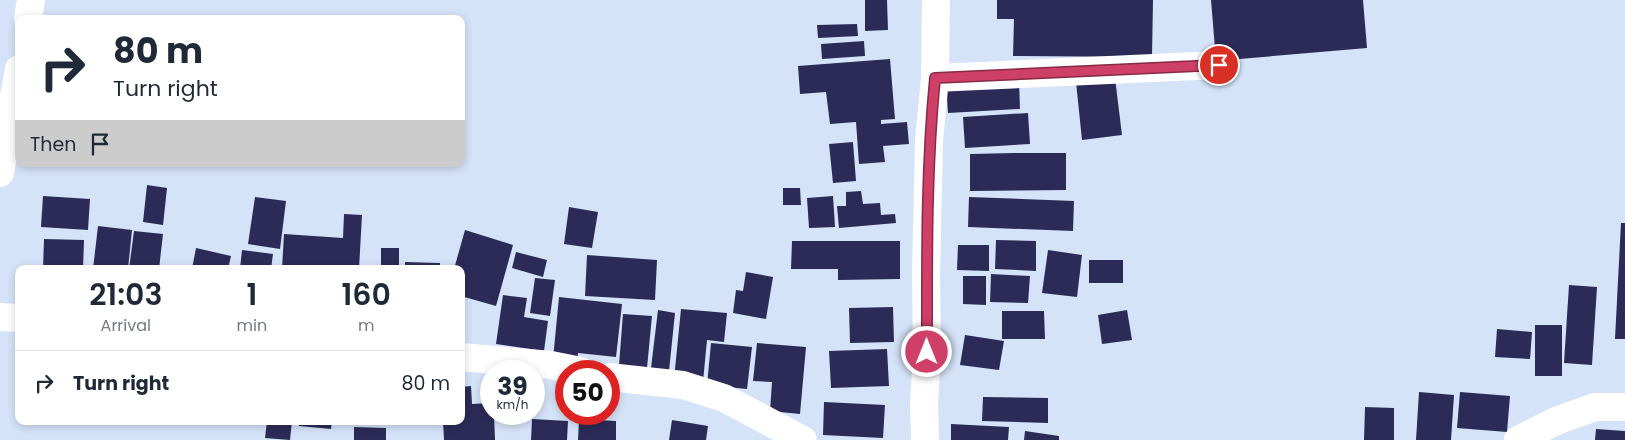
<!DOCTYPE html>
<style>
body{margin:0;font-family:Poppins,sans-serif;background:#f6f6f7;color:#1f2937;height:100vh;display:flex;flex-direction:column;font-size:19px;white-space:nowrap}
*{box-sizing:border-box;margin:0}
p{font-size:16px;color:#747a83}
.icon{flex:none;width:28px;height:28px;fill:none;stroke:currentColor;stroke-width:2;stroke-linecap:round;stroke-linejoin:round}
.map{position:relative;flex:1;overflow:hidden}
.sheet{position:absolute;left:15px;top:265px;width:450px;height:160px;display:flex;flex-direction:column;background:#fff;border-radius:10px;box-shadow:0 2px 8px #0003}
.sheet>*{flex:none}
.banner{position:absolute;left:15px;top:15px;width:450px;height:152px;border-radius:10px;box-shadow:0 2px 8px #0003;background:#fff;color:#1f2937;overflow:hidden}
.speed{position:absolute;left:480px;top:360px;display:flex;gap:10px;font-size:25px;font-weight:700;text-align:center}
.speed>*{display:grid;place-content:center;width:65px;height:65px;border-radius:50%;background:#fff;box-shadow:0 2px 8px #0003;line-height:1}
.speed small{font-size:12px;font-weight:400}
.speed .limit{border:8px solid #d22;background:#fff;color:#111}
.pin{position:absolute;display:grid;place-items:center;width:42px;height:42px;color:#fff;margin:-21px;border:2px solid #fff;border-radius:50%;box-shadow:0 1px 5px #0007}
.me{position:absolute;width:55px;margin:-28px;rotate:0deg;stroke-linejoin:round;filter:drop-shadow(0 0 4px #0008)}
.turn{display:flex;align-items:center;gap:18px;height:105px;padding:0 15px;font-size:22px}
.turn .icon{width:65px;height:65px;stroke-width:2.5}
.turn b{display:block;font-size:35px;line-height:42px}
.then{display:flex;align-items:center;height:48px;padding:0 15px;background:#0003;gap:10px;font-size:19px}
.eta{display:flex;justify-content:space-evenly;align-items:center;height:85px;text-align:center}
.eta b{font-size:30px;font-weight:600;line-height:35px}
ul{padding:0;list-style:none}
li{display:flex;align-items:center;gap:15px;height:65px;padding:0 15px;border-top:1px solid #e0e1e3}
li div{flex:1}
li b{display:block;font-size:19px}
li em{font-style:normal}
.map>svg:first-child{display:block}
.building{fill:#2c2b57}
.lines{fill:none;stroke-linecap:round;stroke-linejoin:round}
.minor{stroke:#fff;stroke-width:28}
.major{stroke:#fff;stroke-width:28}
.route-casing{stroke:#872a44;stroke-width:12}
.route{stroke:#cf4069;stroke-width:9}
</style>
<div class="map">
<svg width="1625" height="440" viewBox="0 0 1625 440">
<rect width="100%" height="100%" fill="#d5e3f9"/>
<g class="building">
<polygon points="865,0 887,0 888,30 865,31"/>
<polygon points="997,0 1153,0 1152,57 1013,56 1014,19 997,19"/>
<polygon points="1211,0 1363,0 1367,48 1216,61"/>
<polygon points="857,24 858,36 818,38 817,25"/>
<polygon points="864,41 865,56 822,59 821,44"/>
<polygon points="890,59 895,119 881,120 881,124 907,122 909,144 883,146 885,162 859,164 856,122 830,124 826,92 800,94 798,66"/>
<polygon points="1115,78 1122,135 1082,140 1076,82"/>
<polygon points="1019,80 1020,109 948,113 946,84"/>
<polygon points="1028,113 1030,144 965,148 963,117"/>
<polygon points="853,142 856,181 833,183 829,144"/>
<polygon points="1014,153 1066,153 1066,190 970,191 970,154"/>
<polygon points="147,185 167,188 163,225 143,222"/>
<polygon points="783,188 800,188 801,205 783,205"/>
<polygon points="861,191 863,204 880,203 881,215 895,214 896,223 839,228 837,206 846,206 846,192"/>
<polygon points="43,196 90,199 88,230 41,227"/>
<polygon points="833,196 835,227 809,228 807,198"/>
<polygon points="255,197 286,201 280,249 248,244"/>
<polygon points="969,197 1074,201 1073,231 968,227"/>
<polygon points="569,207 598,212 592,248 564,244"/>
<polygon points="344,214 362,215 359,269 282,269 284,234 343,238"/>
<polygon points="1621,223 1625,223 1625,339 1615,339"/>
<polygon points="98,226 132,230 128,269 93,269"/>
<polygon points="465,230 513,245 496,306 461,296 461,269 454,269"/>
<polygon points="134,231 163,234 159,269 129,269"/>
<polygon points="44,239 84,240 83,269 43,269"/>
<polygon points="996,240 1036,241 1036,271 995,269"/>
<polygon points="792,241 900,241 900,279 838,280 838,269 791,269"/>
<polygon points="958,245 989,245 989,271 957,270"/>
<polygon points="196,248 231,256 228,269 192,269"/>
<rect x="381" y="248" width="18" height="21"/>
<polygon points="242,250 273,254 271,269 240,269"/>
<polygon points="1048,250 1082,255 1077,297 1042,293"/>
<polygon points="516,252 547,260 543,277 512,268"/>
<polygon points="587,255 657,260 655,300 585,296"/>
<rect x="1089" y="260" width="34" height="23"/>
<polygon points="405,262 440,263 440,269 405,269"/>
<polygon points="746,272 773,277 766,319 733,313 736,290 743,291"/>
<polygon points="991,274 1030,276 1028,303 990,302"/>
<polygon points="963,276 986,276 986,305 963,304"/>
<polygon points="535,278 555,280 550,316 530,313"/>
<polygon points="1569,285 1597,287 1592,365 1564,363"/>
<polygon points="503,295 527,298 524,317 548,321 544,351 496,344"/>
<polygon points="559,297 622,304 616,357 578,353 577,362 553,359"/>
<polygon points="893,307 894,342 850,343 849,308"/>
<polygon points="681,309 727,313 724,342 707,340 703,382 674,379"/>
<polygon points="658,310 675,313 669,371 651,368"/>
<polygon points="1127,310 1132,340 1102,344 1098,315"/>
<polygon points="1002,311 1044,311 1045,339 1002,339"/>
<polygon points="623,314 652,316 647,368 619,365"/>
<rect x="1535" y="325" width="27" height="51"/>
<polygon points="1497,329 1532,332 1530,359 1495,357"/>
<polygon points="965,335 1004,341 999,370 960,365"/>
<polygon points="711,343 752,347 747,389 707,385"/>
<polygon points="757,343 806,347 800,414 770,411 772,382 753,381"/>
<polygon points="887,349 889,386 831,388 829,351"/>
<polygon points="471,386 472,404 491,403 491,414 494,414 495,440 444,440 443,421 461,421 461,387"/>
<polygon points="1419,392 1454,395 1451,440 1416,440"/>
<polygon points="1460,392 1510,396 1507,432 1457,428"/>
<polygon points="983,397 1048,398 1048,423 982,421"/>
<polygon points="824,402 885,405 883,438 823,435"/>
<polygon points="1365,407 1394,408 1394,440 1364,440"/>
<polygon points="532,419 568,421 567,440 531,440"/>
<polygon points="579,419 616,421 616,440 578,440"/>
<polygon points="672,420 708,426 706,440 669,440"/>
<polygon points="267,421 292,421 290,440 265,438"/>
<polygon points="299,421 332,421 331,429 299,426"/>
<polygon points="951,424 1009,427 1008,440 951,440"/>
<polygon points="354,427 386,428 386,440 354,440"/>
<polygon points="1596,429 1625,431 1625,440 1595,440"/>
<polygon points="1025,431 1059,436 1059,440 1024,440"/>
</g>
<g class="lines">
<g class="minor">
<polyline points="28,19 31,0"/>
<polyline points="935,78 1219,65"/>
<polyline points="0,173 19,69"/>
<polyline points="0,317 19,318"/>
<polyline points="461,357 551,365 581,371"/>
<polyline points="609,377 683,385 724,398 803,440"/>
</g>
<g class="major">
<polyline points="925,440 924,404 927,352 926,275 929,141 935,78 936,0"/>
<polyline points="1518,440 1556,421 1595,407 1625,407"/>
</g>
</g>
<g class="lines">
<defs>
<path id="route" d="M927 352C927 261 926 170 935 78L1219 65"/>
</defs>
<use href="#route" class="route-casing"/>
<use href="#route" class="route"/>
</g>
</svg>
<div class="speed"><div>39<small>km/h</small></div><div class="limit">50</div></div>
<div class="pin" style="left:1219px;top:65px;background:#d93025"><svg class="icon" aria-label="arrive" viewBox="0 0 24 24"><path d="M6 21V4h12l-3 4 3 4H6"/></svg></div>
<svg class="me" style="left:927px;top:352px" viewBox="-20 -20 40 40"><circle r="17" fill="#cf4069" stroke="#fff" stroke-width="3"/><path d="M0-11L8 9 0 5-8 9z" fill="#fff"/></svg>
<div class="banner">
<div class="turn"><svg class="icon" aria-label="right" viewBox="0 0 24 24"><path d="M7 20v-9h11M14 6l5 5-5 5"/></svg><div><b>80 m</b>Turn right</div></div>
<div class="then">Then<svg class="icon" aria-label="arrive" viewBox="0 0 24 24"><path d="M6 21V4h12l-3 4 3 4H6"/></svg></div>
</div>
<section class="sheet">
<div class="eta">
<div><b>21:03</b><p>Arrival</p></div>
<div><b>1</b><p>min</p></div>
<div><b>160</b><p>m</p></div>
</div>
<ul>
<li><svg class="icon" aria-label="right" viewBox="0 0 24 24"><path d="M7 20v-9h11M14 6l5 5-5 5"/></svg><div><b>Turn right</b></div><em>80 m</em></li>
</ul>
</section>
</div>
